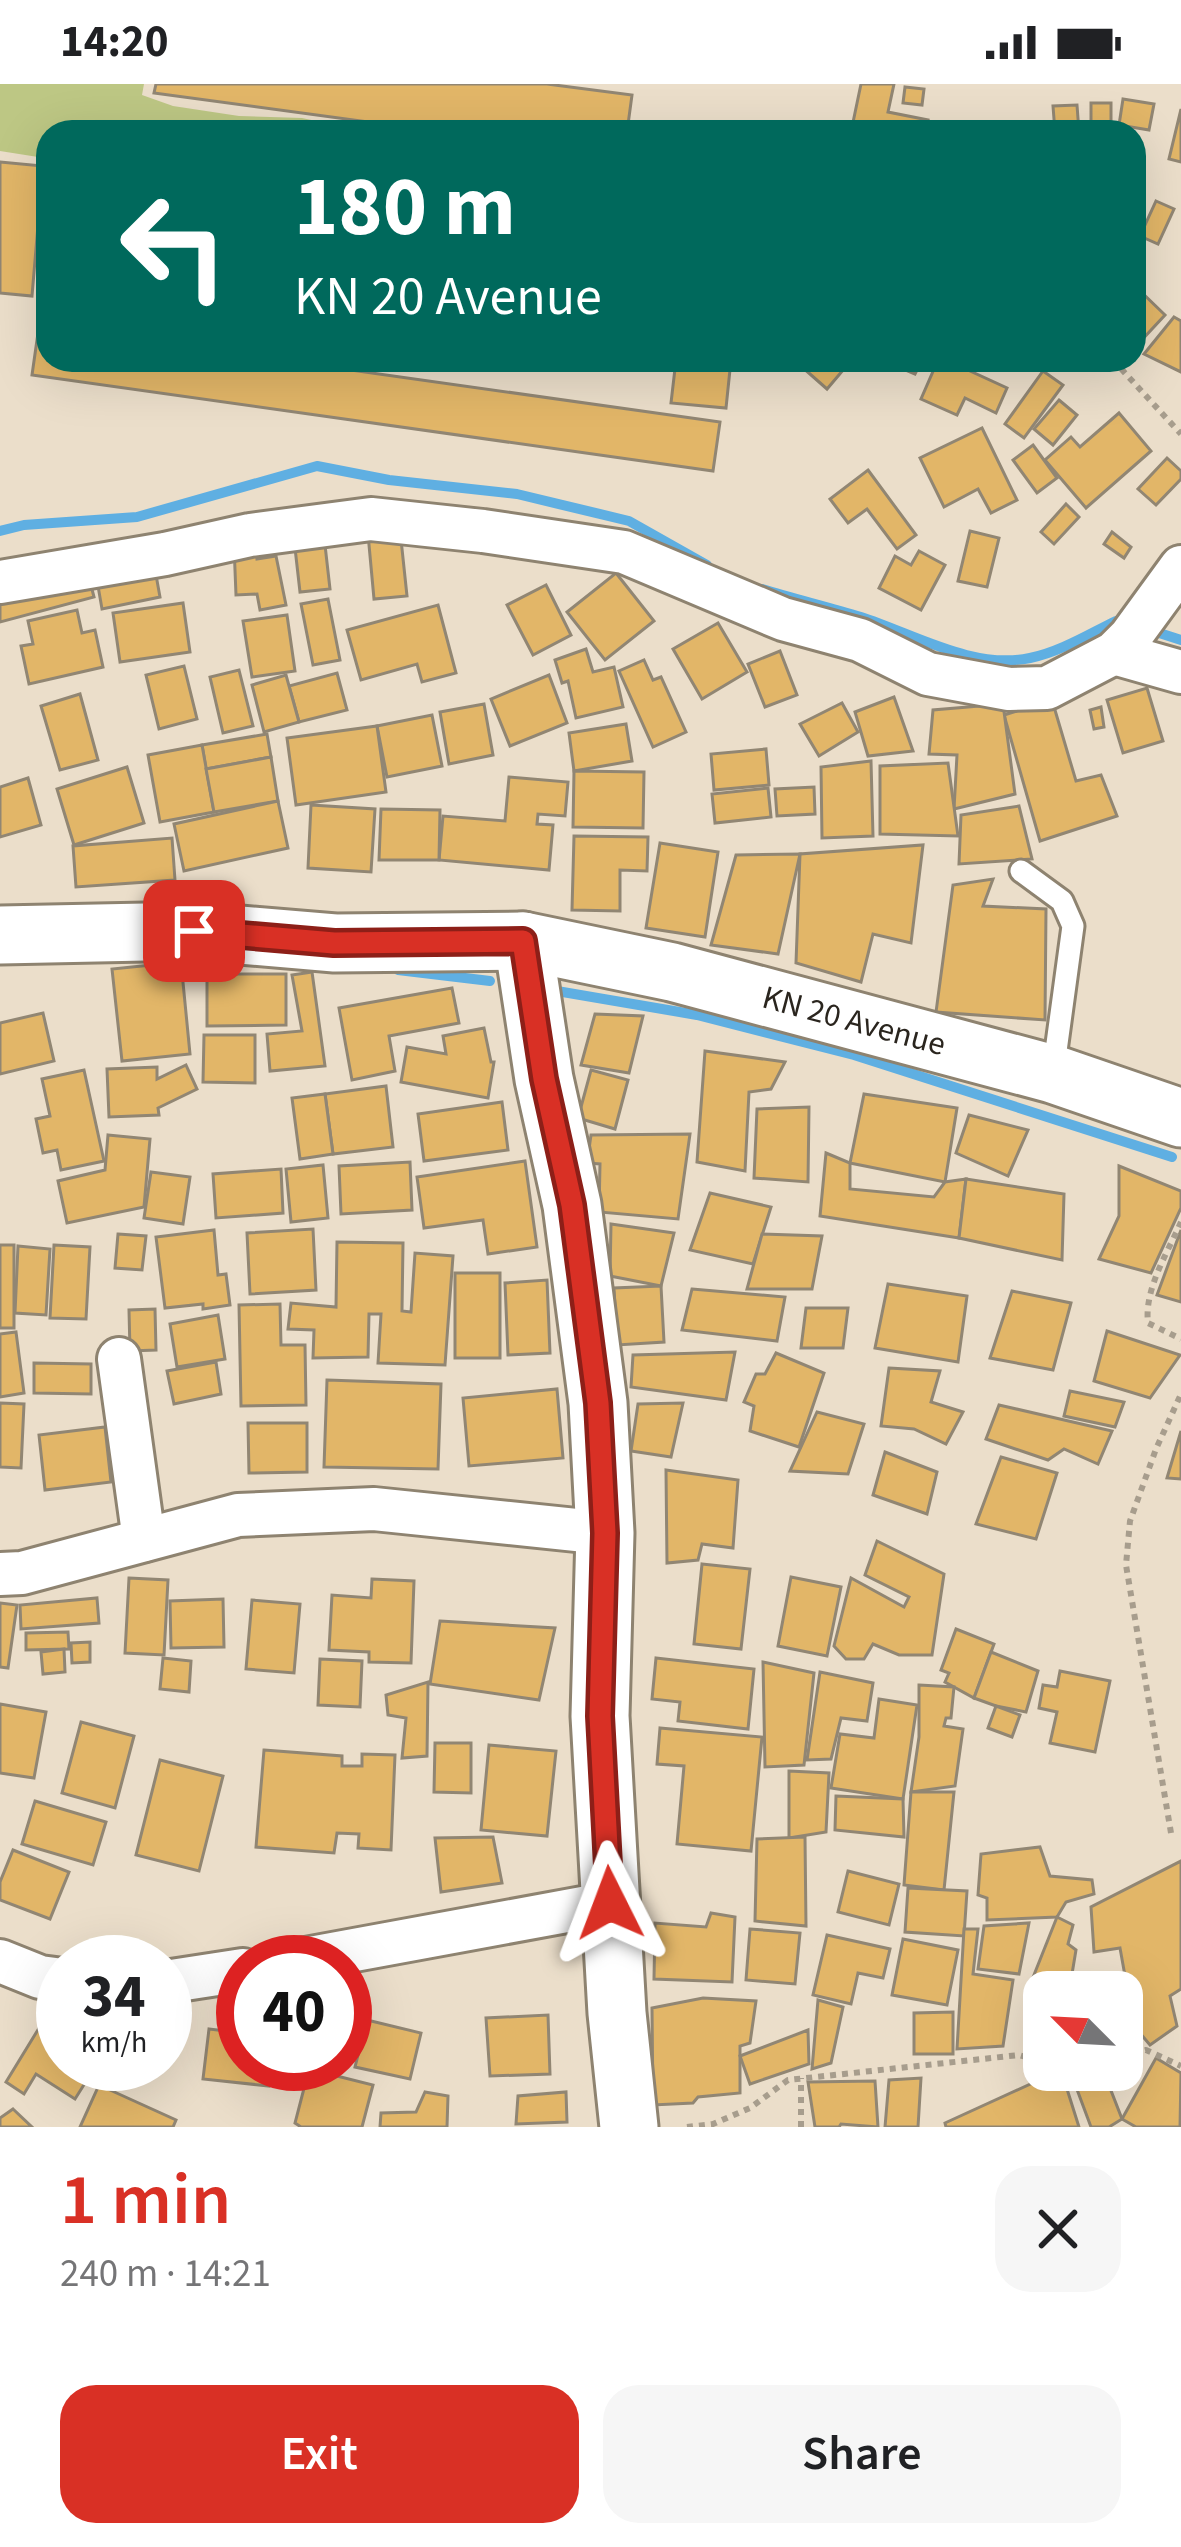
<!DOCTYPE html>
<meta charset="utf-8">
<style>
body{margin:0;font-family:"Source Sans 3",sans-serif;background:#f6f6f6;color:#202124;height:100vh;display:flex;flex-direction:column;font-size:45px;white-space:nowrap}
*{box-sizing:border-box;margin:0}
p{font-size:39px;color:#757577}
.icon{flex:none;width:66px;height:66px;fill:none;stroke:currentColor;stroke-width:2;stroke-linecap:round;stroke-linejoin:round}
.map{position:relative;height:2043px;overflow:hidden}
.drawer{display:flex;flex-direction:column;background:#fff;flex:1}
.drawer>*{flex:none}
.guide{position:absolute;left:36px;top:36px;width:1110px;height:252px;border-radius:36px;box-shadow:0 12px 48px #0002;background:#00695c;color:#fff;overflow:hidden}
.needle{width:78px;rotate:294deg}
.buttons{position:absolute;left:1023px;top:1887px;display:grid;gap:24px}
.buttons a{display:grid;place-items:center;width:120px;height:120px;border-radius:24px;background:#fff;box-shadow:0 12px 48px #0002;font-size:60px}
.speed{position:absolute;left:36px;top:1851px;display:flex;gap:24px;font-size:60px;font-weight:700;text-align:center}
.speed>*{display:grid;place-content:center;width:156px;height:156px;border-radius:50%;background:#fff;box-shadow:0 12px 48px #0002;line-height:1}
.speed small{font-size:30px;font-weight:400}
.speed .limit{border:18px solid #d22;background:#fff;color:#111}
.pin{position:absolute;display:grid;place-items:center;width:102px;height:102px;color:#fff;margin:-51px;border-radius:24px;box-shadow:0 6px 18px #0006}
.me{position:absolute;width:132px;margin:-66px;rotate:357deg;stroke-linejoin:round;filter:drop-shadow(0 0 9px #0008)}
.turn{display:flex;align-items:center;gap:42px;height:252px;padding:0 60px;font-size:54px}
.turn .icon{width:156px;height:156px;stroke-width:2.5}
.turn b{display:block;font-size:84px;line-height:102px}
.round{display:grid;place-items:center;flex:none;width:126px;height:126px;border-radius:36px;background:#f6f6f6}
.summary{display:flex;align-items:center;justify-content:space-between;height:204px;padding:0 60px}
h1{font-size:72px;font-weight:600;line-height:90px;color:#d93025}
.cta{display:flex;gap:24px;margin-top:auto;padding:24px 60px}
.cta a{flex:1;height:138px;border-radius:36px;background:#d93025;color:#fff;font-size:48px;font-weight:600;line-height:138px;text-align:center}
.cta a+a{background:#f6f6f6;color:#202124}
.status{display:flex;justify-content:space-between;align-items:center;height:84px;padding:0 60px;background:#fff;direction:ltr}
.status svg{height:33px;fill:currentColor}
.map>svg:first-child{display:block}
.green{fill:#bdc784}
.lines{fill:none;stroke-linecap:round;stroke-linejoin:round}
.stream{stroke:#5fafe2;stroke-width:10}
.building{fill:#e2b668;stroke:#918673;stroke-width:3}
.lane-casing{stroke:#8e8370;stroke-width:27}
.street-casing{stroke:#8e8370;stroke-width:48}
.secondary-casing{stroke:#8e8370;stroke-width:63}
.path{stroke:#a79d8d;stroke-width:6;stroke-dasharray:6 6;stroke-linecap:butt}
.lane{stroke:#fff;stroke-width:21}
.street{stroke:#fff;stroke-width:42}
.secondary{stroke:#fff;stroke-width:57}
.route-casing{stroke:#8d1f18;stroke-width:30}
.route{stroke:#d93025;stroke-width:21}
.labels{text-anchor:middle;dominant-baseline:central;stroke-width:10;stroke-linejoin:round;paint-order:stroke}
.street-label{font-size:33px;fill:#2a251e;stroke:#fff}
</style>
<div class="status"><b>14:20</b><svg viewBox="0 0 49 12"><path d="M0 12V9h3v3zM5 12V6h3v6zM10 12V3h3v9zM15 12V0h3v12zM26 1h20v11H26zM47 4h2v5h-2z"/></svg></div>
<div class="map">
<svg width="1181" height="2043" viewBox="0 0 1181 2043">
<rect width="100%" height="100%" fill="#ebdeca"/>
<polygon class="green" points="0,0 144,0 142,11 173,22 239,32 302,34 368,48 48,48 48,86 38,73 0,67"/>
<g class="lines">
<g class="stream">
<polyline points="0,447 24,441 137,433 317,382 389,396 517,410 629,437 707,481"/>
<path d="M762 505C795 515 828 523 861 533 914 550 973 586 1030 574 1060 568 1089 550 1116 537L1126 540"/>
<polyline points="1150,546 1181,556"/>
<polyline points="398,886 490,897"/>
<polyline points="551,906 697,931 854,971 1172,1073"/>
</g>
</g>
<g class="building">
<polygon points="156,0 547,0 632,11 627,48 442,48 154,9"/>
<polygon points="861,0 894,0 888,28 928,36 925,48 851,48"/>
<polygon points="905,3 924,5 922,21 903,19"/>
<polygon points="1123,15 1154,20 1149,46 1119,41"/>
<rect x="1091" y="19" width="20" height="29"/>
<polygon points="1077,21 1079,48 1055,48 1053,22"/>
<polygon points="1181,25 1181,78 1169,75"/>
<polygon points="0,78 43,82 32,212 0,209"/>
<polygon points="1156,117 1174,125 1158,160 1140,152"/>
<polygon points="1134,201 1165,231 1139,259 1134,255"/>
<polygon points="1174,233 1181,237 1181,288 1144,270"/>
<polygon points="39,242 48,243 48,276 280,276 720,338 713,387 32,291"/>
<polygon points="676,276 731,276 726,324 671,319"/>
<polygon points="794,276 833,276 844,285 827,305"/>
<polygon points="882,276 922,276 915,290"/>
<polygon points="938,276 946,276 1007,304 996,329 965,314 957,331 921,315"/>
<polygon points="1043,287 1063,301 1024,354 1005,340"/>
<polygon points="1059,316 1077,331 1053,361 1034,345"/>
<polygon points="1119,329 1151,367 1086,424 1045,376 1071,353 1080,363"/>
<polygon points="982,344 1017,416 991,429 978,405 944,423 920,374"/>
<polygon points="1033,361 1057,394 1037,409 1013,376"/>
<polygon points="1167,374 1181,387 1181,395 1156,421 1138,405"/>
<polygon points="868,386 916,451 897,465 867,425 848,439 830,415"/>
<polygon points="1066,420 1079,433 1054,460 1041,448"/>
<polygon points="400,446 407,512 374,515 368,450"/>
<polygon points="970,447 999,454 987,503 958,497"/>
<polygon points="1112,448 1131,463 1124,474 1104,460"/>
<polygon points="256,460 257,475 276,472 286,521 260,526 257,510 236,511 234,461"/>
<polygon points="325,461 330,505 300,508 295,464"/>
<polygon points="919,467 945,481 921,526 879,504 895,472 911,481"/>
<polygon points="616,489 654,537 605,576 567,528"/>
<polygon points="88,490 94,513 0,538 0,513"/>
<polygon points="156,491 160,513 102,525 98,502"/>
<polygon points="546,501 571,551 533,571 507,521"/>
<polygon points="328,515 340,576 313,581 301,520"/>
<polygon points="183,519 190,568 120,578 113,529"/>
<polygon points="438,521 456,589 422,598 417,580 361,596 347,546"/>
<polygon points="77,526 82,549 95,546 103,583 29,600 21,562 33,560 28,537"/>
<polygon points="287,531 295,587 252,593 243,537"/>
<polygon points="718,539 747,588 702,615 673,565"/>
<polygon points="586,565 593,588 614,583 623,623 576,634 568,597 562,599 555,576"/>
<polygon points="780,567 797,611 765,623 748,580"/>
<polygon points="644,576 653,596 661,593 686,648 653,663 619,587"/>
<polygon points="184,582 197,635 159,645 146,591"/>
<polygon points="239,586 253,642 223,649 210,593"/>
<polygon points="337,589 347,626 299,638 289,602"/>
<polygon points="286,591 299,638 264,648 252,601"/>
<polygon points="549,591 567,639 510,662 491,615"/>
<polygon points="1147,604 1163,657 1123,669 1107,616"/>
<polygon points="80,610 98,676 60,686 41,622"/>
<polygon points="894,613 913,667 868,672 855,628"/>
<polygon points="1052,616 1076,697 1101,691 1117,732 1040,757 1004,631"/>
<polygon points="842,619 858,648 819,672 800,640"/>
<polygon points="484,620 493,671 449,680 440,628"/>
<polygon points="1003,620 1015,710 954,725 957,671 929,670 933,626"/>
<polygon points="1101,623 1104,643 1094,645 1090,626"/>
<polygon points="432,631 442,682 387,693 377,642"/>
<polygon points="626,640 632,677 574,687 569,649"/>
<polygon points="377,642 386,708 296,721 287,654"/>
<polygon points="267,650 271,673 206,685 202,661"/>
<polygon points="202,661 214,728 160,738 148,671"/>
<polygon points="766,665 769,701 714,706 711,670"/>
<polygon points="271,673 278,717 214,728 206,685"/>
<polygon points="871,677 873,752 822,754 821,683"/>
<polygon points="948,679 958,752 880,750 880,682"/>
<polygon points="127,683 144,739 74,761 57,705"/>
<polygon points="574,687 644,688 643,744 573,743"/>
<polygon points="509,693 568,698 565,732 538,730 537,740 553,741 549,786 439,776 443,732 505,737"/>
<polygon points="28,694 41,741 0,753 0,703"/>
<polygon points="814,703 815,730 777,732 775,705"/>
<polygon points="768,704 771,733 715,739 712,710"/>
<polygon points="278,717 288,764 184,787 174,740"/>
<polygon points="311,721 375,725 371,788 308,784"/>
<polygon points="1019,722 1032,775 959,780 961,731"/>
<polygon points="381,725 440,726 439,776 379,776"/>
<polygon points="574,752 648,753 647,787 620,786 620,827 572,826"/>
<polygon points="172,754 175,796 76,803 73,762"/>
<polygon points="660,759 718,768 705,853 646,844"/>
<polygon points="923,761 911,859 873,850 861,898 796,879 800,770"/>
<polygon points="800,770 778,870 711,861 736,771"/>
<polygon points="993,795 983,822 1046,825 1045,936 936,928 953,801"/>
<polygon points="181,878 190,970 122,977 112,885"/>
<polygon points="312,888 325,982 270,987 267,950 302,947 292,891"/>
<polygon points="207,890 286,890 286,941 207,942"/>
<polygon points="452,904 459,939 389,952 395,987 352,996 339,924"/>
<polygon points="43,929 54,977 0,990 0,939"/>
<polygon points="595,930 643,932 629,989 581,981"/>
<polygon points="484,944 491,978 494,978 488,1014 401,998 407,963 446,970 443,952"/>
<polygon points="204,951 255,951 255,999 203,998"/>
<polygon points="705,967 785,978 771,1005 749,1008 745,1087 697,1078"/>
<polygon points="186,981 197,1005 158,1024 159,1031 109,1033 107,985 157,983 157,995"/>
<polygon points="84,986 104,1077 61,1086 57,1066 43,1069 36,1035 50,1032 42,995"/>
<polygon points="591,986 628,996 615,1045 578,1034"/>
<polygon points="386,1002 393,1063 333,1070 325,1010"/>
<polygon points="325,1010 333,1070 300,1075 292,1014"/>
<polygon points="864,1010 957,1024 945,1098 850,1079"/>
<polygon points="502,1018 508,1066 424,1077 418,1030"/>
<polygon points="809,1023 808,1098 754,1094 757,1025"/>
<polygon points="969,1031 1028,1046 1008,1092 956,1069"/>
<polygon points="690,1050 678,1135 599,1128 600,1080 587,1079 591,1051"/>
<polygon points="108,1051 150,1055 144,1123 67,1139 58,1097 105,1086"/>
<polygon points="826,1069 850,1079 850,1105 934,1113 945,1098 966,1095 959,1154 820,1132"/>
<polygon points="525,1077 537,1163 488,1170 483,1136 424,1144 417,1093"/>
<polygon points="410,1078 412,1126 341,1130 339,1082"/>
<polygon points="323,1081 328,1134 291,1138 286,1085"/>
<polygon points="1119,1082 1181,1107 1181,1124 1151,1189 1099,1175 1119,1132"/>
<polygon points="281,1085 283,1129 216,1134 213,1090"/>
<polygon points="151,1088 190,1093 183,1140 144,1134"/>
<polygon points="966,1095 1064,1110 1062,1176 959,1154"/>
<polygon points="710,1109 771,1123 753,1180 690,1166"/>
<polygon points="611,1140 674,1149 661,1202 610,1192"/>
<polygon points="313,1145 316,1206 250,1210 247,1149"/>
<polygon points="214,1146 218,1191 226,1190 230,1221 203,1225 203,1220 165,1224 156,1153"/>
<polygon points="1181,1146 1181,1218 1157,1211"/>
<polygon points="118,1150 146,1152 142,1186 115,1184"/>
<polygon points="762,1150 822,1152 812,1205 747,1205"/>
<polygon points="337,1158 403,1159 402,1227 411,1228 415,1169 453,1172 445,1281 378,1279 381,1230 369,1230 368,1273 313,1274 314,1246 288,1245 291,1219 336,1223"/>
<rect x="0" y="1161" width="14" height="83"/>
<polygon points="54,1161 90,1163 86,1235 50,1234"/>
<polygon points="18,1162 50,1165 46,1231 15,1229"/>
<rect x="455" y="1189" width="45" height="85"/>
<polygon points="547,1196 550,1269 508,1271 505,1199"/>
<polygon points="888,1200 967,1212 958,1278 875,1264"/>
<polygon points="661,1202 664,1258 617,1261 614,1204"/>
<polygon points="692,1205 785,1213 777,1257 682,1246"/>
<polygon points="1012,1207 1071,1219 1053,1286 990,1274"/>
<polygon points="280,1220 281,1261 305,1261 306,1321 241,1322 239,1221"/>
<polygon points="806,1224 848,1224 843,1264 801,1264"/>
<polygon points="155,1225 156,1266 130,1267 129,1226"/>
<polygon points="218,1231 225,1275 177,1283 170,1240"/>
<polygon points="1107,1247 1180,1271 1150,1314 1094,1297"/>
<polygon points="16,1248 24,1309 0,1313 0,1250"/>
<polygon points="735,1268 726,1316 631,1303 633,1271"/>
<polygon points="776,1269 824,1289 799,1363 750,1347 754,1322 744,1318 756,1290 765,1290"/>
<polygon points="216,1278 221,1310 174,1320 167,1287"/>
<polygon points="34,1279 91,1280 91,1310 34,1309"/>
<polygon points="889,1284 940,1287 931,1318 963,1328 946,1360 914,1345 881,1342"/>
<polygon points="327,1296 441,1300 438,1385 324,1383"/>
<polygon points="557,1305 563,1374 469,1382 463,1314"/>
<polygon points="1070,1307 1124,1318 1115,1343 1064,1332"/>
<polygon points="0,1319 24,1320 21,1384 0,1383"/>
<polygon points="683,1319 671,1373 631,1367 638,1320"/>
<polygon points="999,1321 1112,1347 1098,1380 1064,1365 1048,1376 986,1355"/>
<polygon points="817,1328 864,1340 848,1390 790,1387"/>
<polygon points="248,1339 307,1339 307,1388 249,1389"/>
<polygon points="105,1343 111,1398 45,1406 39,1351"/>
<polygon points="1181,1347 1181,1395 1167,1394"/>
<polygon points="885,1368 937,1388 927,1430 873,1411"/>
<polygon points="1001,1373 1057,1389 1036,1455 976,1440"/>
<polygon points="666,1386 738,1396 733,1464 702,1460 698,1476 667,1479"/>
<polygon points="877,1457 944,1490 932,1571 899,1571 873,1560 864,1575 846,1575 834,1562 851,1494 904,1523 909,1513 865,1491"/>
<polygon points="702,1480 750,1485 741,1565 694,1560"/>
<polygon points="791,1493 841,1503 827,1572 778,1562"/>
<polygon points="129,1494 168,1496 164,1571 125,1569"/>
<polygon points="372,1495 414,1497 411,1579 369,1578 369,1568 329,1566 332,1511 371,1514"/>
<polygon points="97,1514 99,1539 21,1545 20,1521"/>
<polygon points="223,1515 224,1563 171,1564 170,1517"/>
<polygon points="252,1516 300,1520 294,1589 246,1585"/>
<polygon points="0,1519 17,1521 8,1584 0,1583"/>
<polygon points="440,1537 555,1544 539,1616 430,1600"/>
<polygon points="956,1545 994,1560 974,1614 945,1598 949,1589 941,1586"/>
<polygon points="68,1548 69,1565 26,1566 26,1549"/>
<polygon points="90,1558 90,1578 72,1579 71,1559"/>
<polygon points="64,1565 65,1588 43,1590 41,1568"/>
<polygon points="991,1568 1038,1587 1026,1628 996,1622 974,1614"/>
<polygon points="163,1574 191,1577 189,1608 160,1605"/>
<polygon points="656,1574 754,1585 748,1645 678,1637 680,1618 652,1615"/>
<polygon points="320,1575 362,1577 360,1623 318,1621"/>
<polygon points="763,1578 814,1589 804,1681 765,1683"/>
<polygon points="1060,1587 1110,1597 1095,1668 1050,1659 1057,1628 1039,1624 1043,1601 1057,1603"/>
<polygon points="820,1588 873,1599 867,1637 841,1634 831,1675 807,1676"/>
<polygon points="428,1598 427,1672 402,1674 406,1634 388,1631 386,1611"/>
<polygon points="919,1601 954,1603 951,1634 946,1634 944,1642 963,1645 955,1702 911,1708 919,1653"/>
<polygon points="879,1615 917,1621 903,1715 831,1704 840,1650 874,1654"/>
<polygon points="0,1620 46,1628 34,1694 0,1689"/>
<polygon points="996,1622 1020,1631 1012,1653 988,1644"/>
<polygon points="81,1638 134,1652 115,1724 62,1709"/>
<polygon points="660,1644 762,1653 751,1767 677,1760 684,1682 657,1680"/>
<polygon points="435,1659 471,1659 471,1709 434,1708"/>
<polygon points="489,1661 556,1667 547,1752 481,1746"/>
<polygon points="264,1666 342,1672 342,1682 362,1682 362,1670 395,1671 391,1766 358,1764 359,1750 337,1749 334,1769 256,1763"/>
<polygon points="160,1676 223,1692 199,1787 136,1771"/>
<polygon points="789,1687 829,1689 826,1748 789,1754"/>
<polygon points="911,1708 954,1708 944,1806 904,1801"/>
<polygon points="836,1712 903,1715 904,1753 835,1746"/>
<polygon points="35,1717 106,1738 93,1781 22,1760"/>
<polygon points="493,1753 502,1799 441,1808 435,1754"/>
<polygon points="805,1753 806,1842 755,1837 757,1755"/>
<polygon points="1040,1763 1050,1792 1092,1796 1094,1810 1066,1818 1057,1833 987,1836 987,1814 978,1811 981,1770"/>
<polygon points="13,1766 69,1788 50,1835 0,1816 0,1798"/>
<polygon points="1181,1777 1181,1905 1170,1912 1177,1942 1150,1961 1134,1942 1120,1864 1094,1868 1091,1823"/>
<polygon points="848,1787 899,1800 889,1841 838,1828"/>
<polygon points="908,1804 967,1807 964,1852 905,1848"/>
<polygon points="711,1829 735,1833 732,1898 654,1895 655,1839 706,1843"/>
<polygon points="1057,1833 1073,1841 1068,1860 1076,1866 1069,1908 1044,1908 1044,1963 1028,1962 1028,1906"/>
<polygon points="1029,1839 1019,1890 978,1885 984,1842"/>
<polygon points="750,1845 800,1849 795,1900 746,1896"/>
<polygon points="964,1845 978,1845 973,1890 1013,1896 1003,1962 957,1965"/>
<polygon points="827,1851 890,1865 883,1894 858,1889 851,1920 813,1911"/>
<polygon points="903,1855 958,1866 947,1921 892,1911"/>
<polygon points="703,1914 756,1917 750,1959 740,1962 740,2009 698,2013 693,2019 653,2021 652,1924"/>
<polygon points="818,1916 843,1923 831,1979 812,1985"/>
<polygon points="953,1928 953,1970 914,1970 914,1929"/>
<polygon points="47,1931 63,1941 63,1980 97,1980 75,2015 36,1990 24,2010 6,1998"/>
<polygon points="548,1931 550,1990 490,1992 486,1934"/>
<polygon points="367,1936 421,1949 410,1995 355,1983"/>
<polygon points="209,1945 243,1949 243,1980 271,1980 269,2002 203,1995"/>
<polygon points="808,1946 809,1980 750,2000 740,1972"/>
<polygon points="1156,1974 1181,1989 1180,2043 1136,2043 1122,2035"/>
<polygon points="309,1985 373,2001 362,2043 301,2043 295,2039"/>
<polygon points="1061,1986 1079,2043 946,2043 945,2039"/>
<polygon points="1096,1986 1103,1986 1122,2035 1109,2043 1091,2043 1075,2000"/>
<polygon points="921,1994 918,2043 885,2043 889,1996"/>
<polygon points="875,1997 878,2043 841,2040 839,2043 815,2043 808,1998"/>
<polygon points="99,2001 176,2036 173,2043 80,2043"/>
<polygon points="425,2008 448,2012 447,2043 380,2043 381,2029 416,2028"/>
<polygon points="566,2008 567,2038 516,2040 518,2012"/>
<polygon points="13,2025 32,2043 0,2043 0,2034"/>
</g>
<g class="lines">
<defs>
<polyline id="lane" points="1021,787 1062,817 1073,842 1053,989"/>
<g id="street">
<polyline points="0,498 165,470 250,451 371,435 483,447 624,468 783,535 860,556 928,590 1009,605 1047,604 1114,569 1130,553 1181,483"/>
<polyline points="1114,569 1181,588"/>
<polyline points="119,1275 144,1456"/>
<polyline points="0,1490 22,1489 238,1431 374,1425 605,1449"/>
<polyline points="0,1877 40,1893 63,1896"/>
<polyline points="289,1878 610,1819"/>
<polyline points="165,1898 243,1886"/>
</g>
<g id="secondary">
<polyline points="0,851 194,847 335,859 523,857 672,888 1053,990 1181,1034"/>
<polyline points="523,857 544,995 572,1121 598,1319 605,1449 600,1632 617,1929 629,2043"/>
</g>
</defs>
<use href="#lane" class="lane-casing"/>
<use href="#street" class="street-casing"/>
<use href="#secondary" class="secondary-casing"/>
<g class="path">
<polyline points="1113,276 1181,350"/>
<path d="M1181 1138C1168 1168 1144 1205 1148 1239L1181 1255"/>
<polyline points="1171,1749 1126,1481 1130,1437 1156,1365 1181,1310"/>
<polyline points="1122,1973 1146,1966 1181,1982"/>
<polyline points="687,2043 713,2040 750,2024 788,1996 1019,1971 1044,1978"/>
<polyline points="801,2043 801,1994"/>
</g>
<use href="#lane" class="lane"/>
<use href="#street" class="street"/>
<use href="#secondary" class="secondary"/>
</g>
<g class="lines">
<defs>
<polyline id="route" points="194,847 334,859 523,857 544,995 572,1121 598,1319 605,1449 600,1632 610,1819"/>
</defs>
<use href="#route" class="route-casing"/>
<use href="#route" class="route"/>
</g>
<g class="labels">
<g class="street-label">
<text transform="translate(854 937) rotate(15)">KN 20 Avenue</text>
</g>
</g>
</svg>
<div class="buttons">
<a><svg class="needle" viewBox="-14 -14 28 28"><path d="M0-13l5 13h-10z" fill="#e53935"/><path d="M0 13l5-13h-10z" fill="#757577"/></svg></a>
</div>
<div class="speed"><div>34<small>km/h</small></div><div class="limit">40</div></div>
<div class="pin" style="left:194px;top:847px;background:#d93025"><svg class="icon" aria-label="arrive" viewBox="0 0 24 24"><path d="M6 21V4h12l-3 4 3 4H6"/></svg></div>
<svg class="me" style="left:610px;top:1819px" viewBox="-20 -20 40 40"><path d="M0-17L14 15 0 8-14 15z" fill="#d93025" stroke="#fff" stroke-width="4"/></svg>
<div class="guide">
<div class="turn"><svg class="icon" aria-label="left" viewBox="0 0 24 24"><path d="M17 20v-9H6M10 6l-5 5 5 5"/></svg><div><b>180 m</b>KN 20 Avenue</div></div>
</div>
</div>
<section class="drawer">
<div class="summary"><div><h1>1 min</h1><p>240 m · 14:21</p></div><a class="round"><svg class="icon" aria-label="close" viewBox="0 0 24 24"><path d="M6 6l12 12M18 6L6 18"/></svg></a></div>
<div class="cta"><a>Exit</a><a>Share</a></div>
</section>
